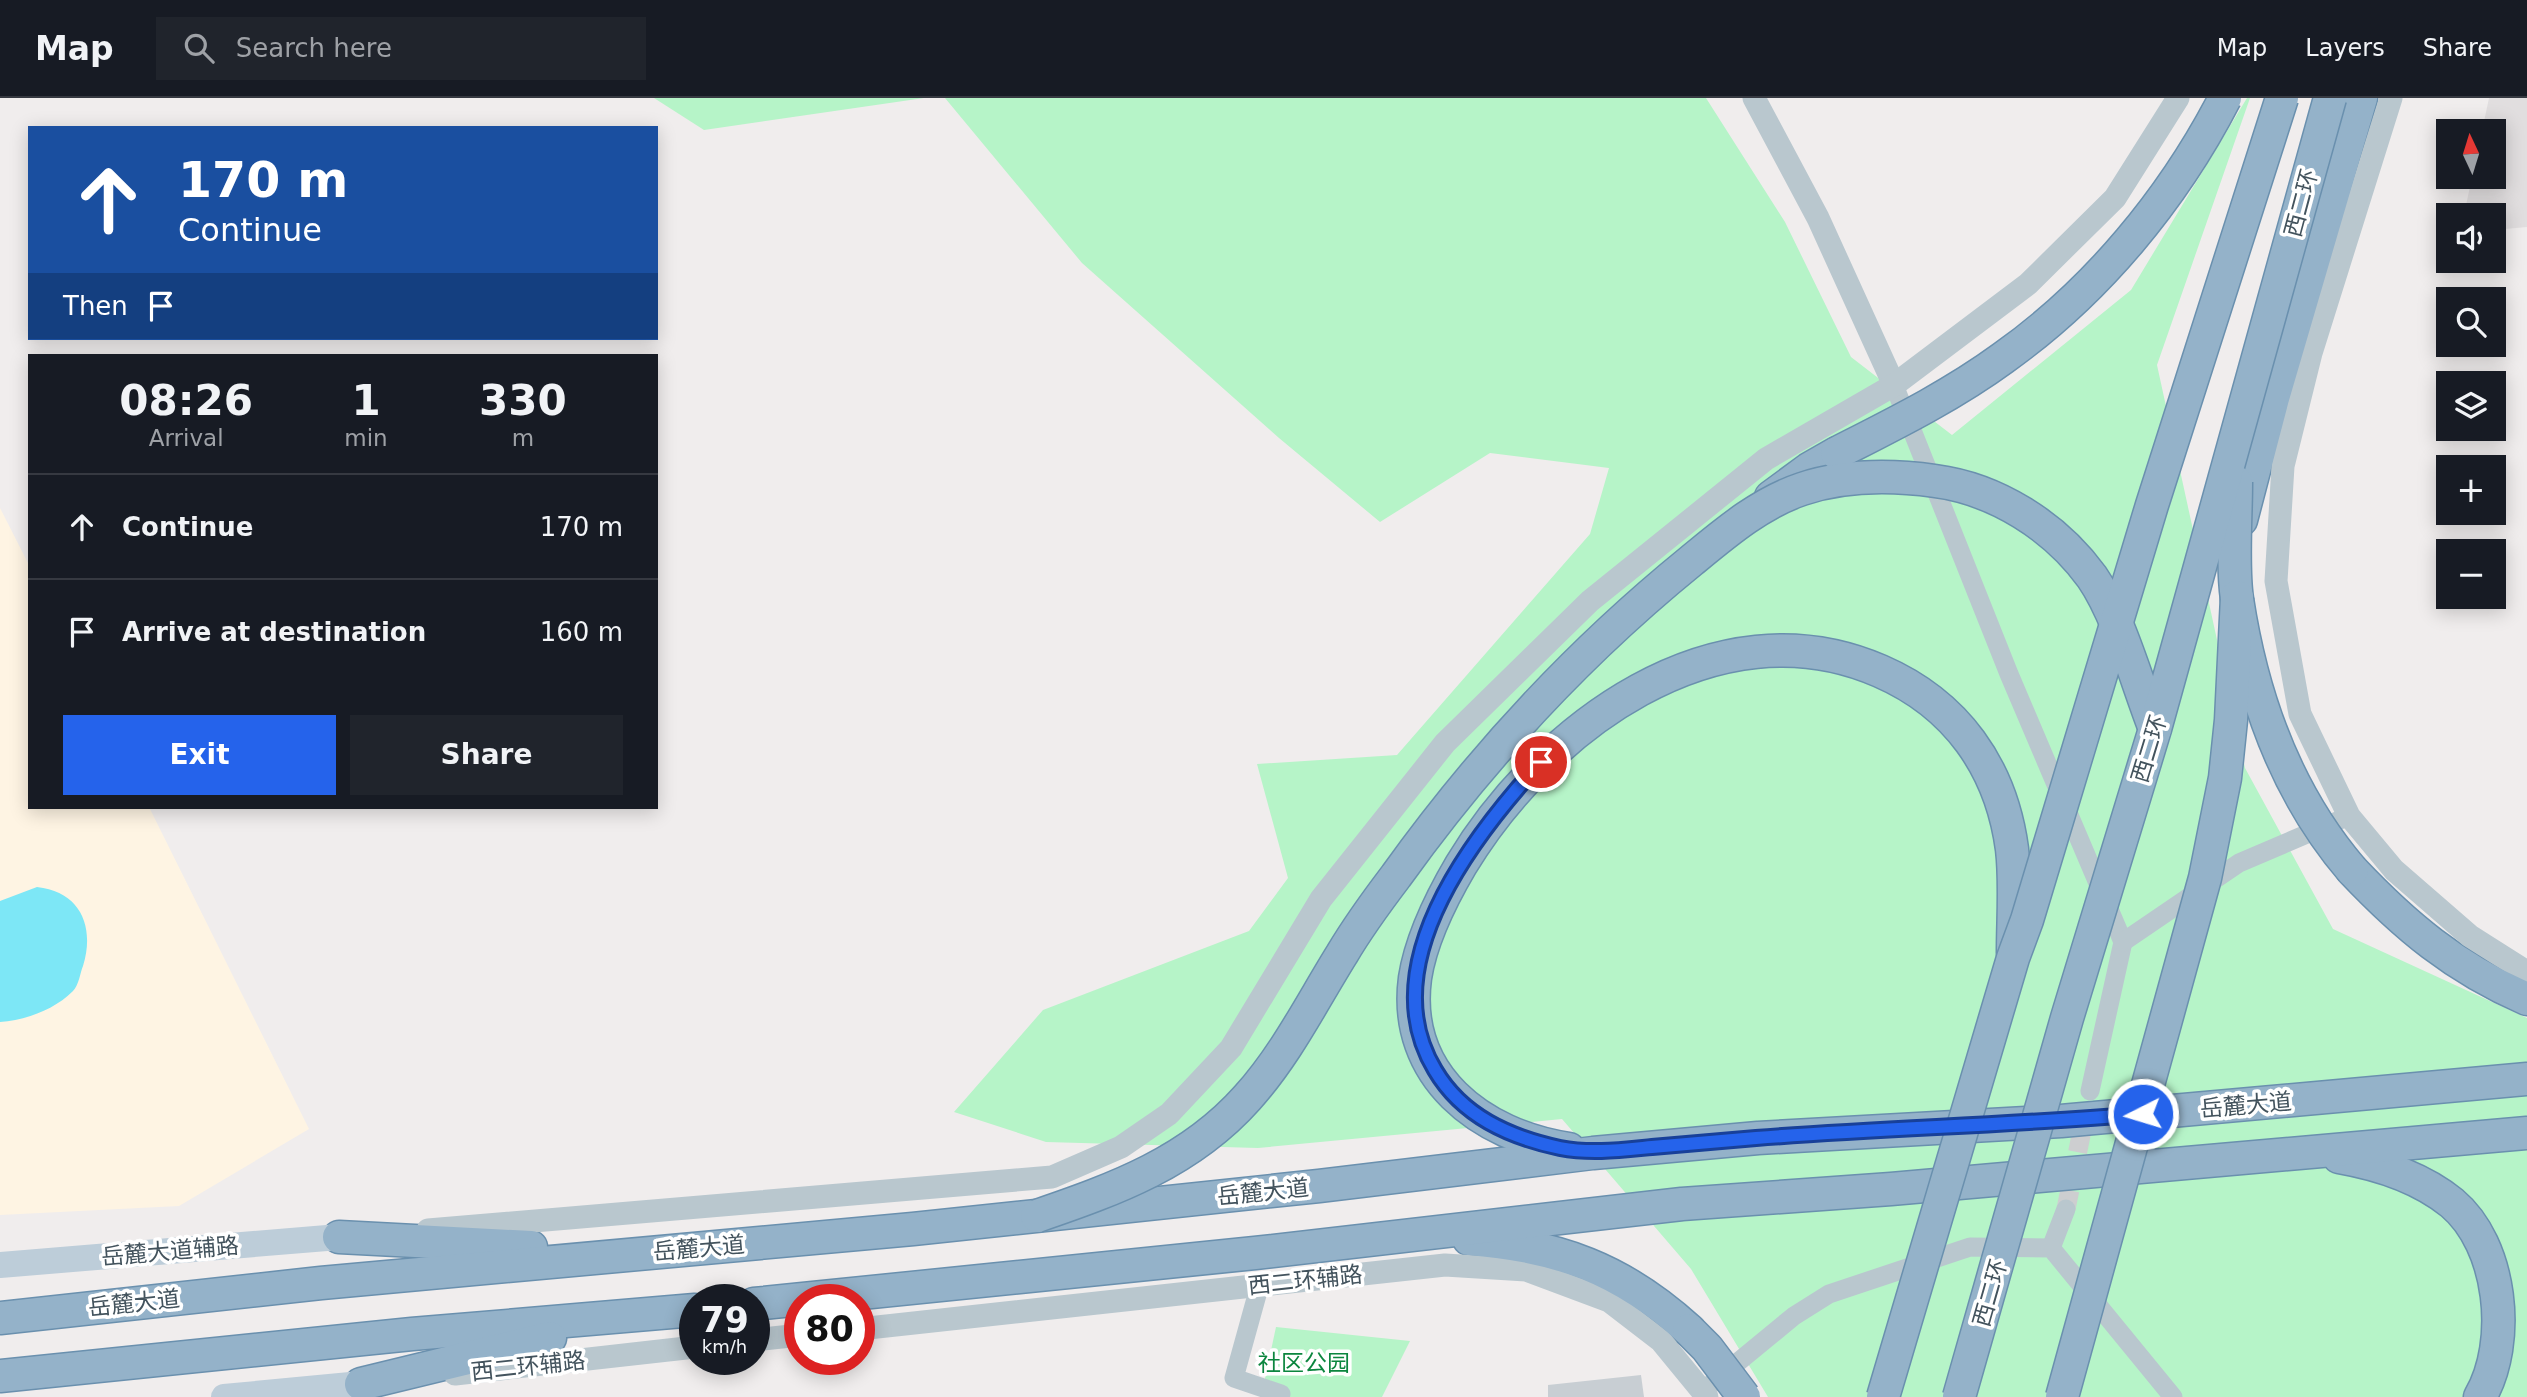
<!DOCTYPE html>
<meta charset="utf-8">
<style>
body{margin:0;font-family:"DejaVu Sans","Noto Sans SC",sans-serif;background:#20242c;color:#f1f3f6;height:100vh;display:flex;flex-direction:column;font-size:26px;white-space:nowrap}
*{box-sizing:border-box;margin:0}
p{font-size:23px;color:#9ea1a6}
.icon{flex:none;width:38px;height:38px;fill:none;stroke:currentColor;stroke-width:2;stroke-linecap:round;stroke-linejoin:round}
.map{position:relative;flex:1;overflow:hidden}
.panel{position:absolute;left:28px;top:256px;width:630px;height:455px;display:flex;flex-direction:column;background:#171b24;border-radius:0px;box-shadow:0 4px 18px #0003}
.panel>*{flex:none}
.banner{position:absolute;left:28px;top:28px;width:630px;height:214px;border-radius:0px;box-shadow:0 4px 18px #0003;background:#1a4fa0;color:#fff;overflow:hidden}
.needle{width:46px;rotate:356deg}
.buttons{position:absolute;left:2436px;top:21px;display:grid;gap:14px}
.buttons a{display:grid;place-items:center;width:70px;height:70px;border-radius:0px;background:#171b24;box-shadow:0 4px 18px #0003;font-size:35px}
.speed{position:absolute;left:679px;top:1186px;display:flex;gap:14px;font-size:35px;font-weight:700;text-align:center}
.speed>*{display:grid;place-content:center;width:91px;height:91px;border-radius:50%;background:#171b24;box-shadow:0 4px 18px #0003;line-height:1}
.speed small{font-size:18px;font-weight:400}
.speed .limit{border:10px solid #d22;background:#fff;color:#111}
.pin{position:absolute;display:grid;place-items:center;width:60px;height:60px;color:#fff;margin:-30px;border:4px solid #fff;border-radius:50%;box-shadow:0 2px 7px #0007}
.me{position:absolute;width:77px;margin:-38px;rotate:265deg;stroke-linejoin:round;filter:drop-shadow(0 0 5px #0008)}
.turn{display:flex;align-items:center;gap:24px;height:147px;padding:0 35px;font-size:32px}
.turn .icon{width:91px;height:91px;stroke-width:2.5}
.turn b{display:block;font-size:49px;line-height:60px}
.then{display:flex;align-items:center;height:66px;padding:0 35px;background:#0003;gap:14px;font-size:26px}
.eta{display:flex;justify-content:space-evenly;align-items:center;height:119px;text-align:center}
.eta b{font-size:42px;font-weight:700;line-height:49px}
.action{display:flex;gap:14px;margin-top:auto;padding:14px 35px}
.action a{flex:1;height:80px;border-radius:0px;background:#2563eb;color:#fff;font-size:28px;font-weight:700;line-height:80px;text-align:center}
.action a+a{background:#20242c;color:#f1f3f6}
ul{padding:0;list-style:none}
li{display:flex;align-items:center;gap:21px;height:105px;padding:0 35px;border-top:2px solid #363941}
li div{flex:1}
li b{display:block;font-size:26px}
li em{font-style:normal}
header{display:flex;align-items:center;gap:42px;box-sizing:border-box;height:98px;padding:0 35px;background:#171b24;border-bottom:2px solid #363941}
header strong{font-size:33px}
nav{display:flex;gap:38px;margin-inline-start:auto;font-size:24px}
.search{width:490px;height:63px;background:#20242c;display:flex;align-items:center;gap:18px;box-sizing:border-box;padding:0 24px;border-radius:0px;color:#9ea1a6;font-size:26px}
.map>svg:first-child{display:block}
.commercial{fill:#fef4e3}
.education{fill:#e1dedf}
.green{fill:#b6f4c8}
.water{fill:#7de7f6}
.building{fill:#c8ced3}
.lines{fill:none;stroke-linecap:round;stroke-linejoin:round}
.minor-tunnel{stroke:#cdced0;stroke-width:19;stroke-dasharray:19 10;stroke-linecap:butt}
.trunk-casing{stroke:#6a90ae;stroke-width:35}
.minor{stroke:#b9c7ce;stroke-width:19}
.tertiary{stroke:#b9c7ce;stroke-width:23}
.secondary{stroke:#bdcdd9;stroke-width:26}
.trunk{stroke:#94b2c9;stroke-width:32}
.trunk-bridge-casing{stroke:#6a90ae;stroke-width:35;stroke-linecap:butt}
.trunk-bridge{stroke:#94b2c9;stroke-width:32}
.route-casing{stroke:#184099;stroke-width:18}
.route{stroke:#2563eb;stroke-width:12}
.labels{text-anchor:middle;dominant-baseline:central;stroke-width:7;stroke-linejoin:round;paint-order:stroke}
.street-label{font-size:23px;fill:#43535d;stroke:#fff}
.park-label{font-size:23px;fill:#0c863f;stroke:#fff}
</style>
<header>
<strong>Map</strong>
<div class="search"><svg class="icon" aria-label="search" viewBox="0 0 24 24"><circle cx="10" cy="10" r="6"/><path d="M15 15l6 6"/></svg>Search here</div>
<nav><a>Map</a><a>Layers</a><a>Share</a></nav>
</header>
<div class="map">
<svg width="2527" height="1299" viewBox="0 0 2527 1299">
<rect width="100%" height="100%" fill="#f0eded"/>
<polygon class="commercial" points="0,410 30,469 30,709 149,709 309,1031 179,1108 0,1117"/>
<polygon class="education" points="2489,0 2527,0 2527,129 2494,132 2494,117 2464,117 2472,79 2494,79 2494,33 2482,33"/>
<g class="green">
<polygon points="654,0 924,0 704,32"/>
<polygon points="945,0 1706,0 1785,124 1851,259 1952,337 2131,192 2247,0 2250,0 2157,267 2245,670 2333,831 2527,920 2527,1299 1768,1299 1691,1171 1562,1021 1258,1050 1046,1044 954,1014 1043,912 1249,833 1288,780 1257,666 1397,657 1590,436 1609,370 1490,355 1380,424 1279,340 1082,165"/>
<polygon points="1276,1229 1410,1243 1382,1299 1261,1299"/>
</g>
<path class="water" d="M37 789C81 794 95 829 83 868 80 875 79 887 73 893 54 912 26 922 0 924V803Z"/>
<polygon class="building" points="1641,1277 1644,1299 1548,1299 1548,1287"/>
<g class="lines">
<polyline class="minor-tunnel" points="2066,1111 2086,1013"/>
<defs>
<g id="trunk">
<polyline points="1771,399 1809,371 1837,355"/>
<polyline points="2241,422 2273,300 2361,0"/>
<path d="M2352 772C2405 828 2455 870 2527 901"/>
<path d="M1569 1051C1481 1038 1402 978 1415 880 1421 841 1441 801 1461 767 1543 631 1715 501 1880 573 1956 606 2001 669 2012 751 2016 785 2013 821 2013 855"/>
<path d="M2339 1059C2379 1066 2420 1079 2452 1105 2502 1147 2512 1244 2480 1299"/>
<polyline points="339,1139 531,1149"/>
<path d="M1469 1141C1559 1148 1622 1171 1689 1232"/>
<polyline points="754,1206 1255,1155 1682,1106 1891,1091 2527,1035"/>
<polyline points="0,1220 321,1185 913,1131 1319,1088 1593,1055 1758,1040 2061,1023 2527,981"/>
<polyline points="0,1278 412,1236 695,1212"/>
<polyline points="361,1286 550,1240"/>
</g>
</defs>
<use href="#trunk" class="trunk-casing"/>
<g class="minor">
<polyline points="1894,287 2009,576 2123,844 2090,993"/>
<polyline points="2123,844 2239,765 2349,718"/>
<polyline points="2051,1150 2066,1111"/>
<polyline points="1260,1186 1234,1280 1281,1296 1279,1299"/>
<polyline points="1704,1292 1794,1218 1829,1196 1970,1149 2051,1150 2173,1299"/>
</g>
<g class="tertiary">
<polyline points="1754,0 1818,120 1894,287"/>
<polyline points="2391,0 2311,255 2283,368 2276,483 2300,616 2349,718 2394,772 2470,838 2527,874"/>
<polyline points="428,1132 1052,1079 1121,1049 1169,1016 1231,950 1321,801 1445,645 1590,503 1766,361 1894,287 2028,186 2115,100 2178,0"/>
<polyline points="859,1231 1445,1167 1526,1172 1609,1203 1661,1243 1707,1299"/>
<polyline points="754,1242 800,1237"/>
<polyline points="455,1276 695,1249"/>
</g>
<g class="secondary">
<polyline points="0,1167 339,1139"/>
<polyline points="224,1299 361,1286"/>
</g>
<use href="#trunk" class="trunk"/>
<defs>
<g id="trunk-bridge">
<path d="M1837 355C1894 326 1951 298 2003 260 2096 194 2173 101 2225 0"/>
<path d="M2236 384C2236 420 2232 467 2237 501 2252 599 2287 696 2352 772"/>
<path d="M1037 1118C1116 1091 1190 1064 1247 1000 1286 957 1312 904 1342 856 1358 829 1377 803 1396 778 1480 661 1579 554 1691 463 1725 435 1760 405 1802 391 1844 377 1892 377 1935 383 1996 391 2055 428 2092 479 2119 518 2137 585 2155 631"/>
<polyline points="1689,1232 1707,1250 1744,1299"/>
<polyline points="1883,1299 2013,860 2027,822 2152,407 2282,0"/>
<polyline points="1959,1299 2067,920 2155,631 2330,0"/>
<polyline points="2062,1299 2205,780 2225,680 2231,622 2237,499"/>
</g>
</defs>
<use href="#trunk-bridge" class="trunk-bridge-casing"/>
<use href="#trunk-bridge" class="trunk-bridge"/>
</g>
<g class="lines">
<defs>
<path id="route" d="M1541 664C1472 739 1372 868 1435 972 1462 1018 1509 1039 1560 1050 1591 1056 1621 1052 1652 1049 1687 1046 1721 1043 1756 1040 1885 1030 2014 1027 2143 1016"/>
</defs>
<use href="#route" class="route-casing"/>
<use href="#route" class="route"/>
</g>
<g class="labels">
<g class="street-label">
<text transform="translate(2301 105) rotate(-75)">西二环</text>
<text transform="translate(2149 651) rotate(-73)">西二环</text>
<text transform="translate(2246 1007) rotate(-5)">岳麓大道</text>
<text transform="translate(1263 1094) rotate(-6)">岳麓大道</text>
<text transform="translate(699 1150) rotate(-5)">岳麓大道</text>
<text transform="translate(170 1153) rotate(-5)">岳麓大道辅路</text>
<text transform="translate(1305 1182) rotate(-6)">西二环辅路</text>
<text transform="translate(1990 1195) rotate(-74)">西二环</text>
<text transform="translate(134 1205) rotate(-6)">岳麓大道</text>
<text transform="translate(528 1268) rotate(-6)">西二环辅路</text>
</g>
<g class="park-label">
<text x="1304" y="1265">社区公园</text>
</g>
</g>
</svg>
<div class="buttons">
<a><svg class="needle" viewBox="-14 -14 28 28"><path d="M0-13l5 13h-10z" fill="#e53935"/><path d="M0 13l5-13h-10z" fill="#9ea1a6"/></svg></a>
<a><svg class="icon" aria-label="sound" viewBox="0 0 24 24"><path d="M4 9h4l5-4v14l-5-4H4zM17 9q2 3 0 6"/></svg></a>
<a><svg class="icon" aria-label="search" viewBox="0 0 24 24"><circle cx="10" cy="10" r="6"/><path d="M15 15l6 6"/></svg></a>
<a><svg class="icon" aria-label="layers" viewBox="0 0 24 24"><path d="M12 4l9 5-9 5-9-5zM3 14l9 5 9-5"/></svg></a>
<a>+</a>
<a>−</a>
</div>
<div class="speed"><div>79<small>km/h</small></div><div class="limit">80</div></div>
<div class="pin" style="left:1541px;top:664px;background:#d93025"><svg class="icon" aria-label="arrive" viewBox="0 0 24 24"><path d="M6 21V4h12l-3 4 3 4H6"/></svg></div>
<svg class="me" style="left:2143px;top:1016px" viewBox="-20 -20 40 40"><circle r="17" fill="#2563eb" stroke="#fff" stroke-width="3"/><path d="M0-11L8 9 0 5-8 9z" fill="#fff"/></svg>
<div class="banner">
<div class="turn"><svg class="icon" aria-label="ahead" viewBox="0 0 24 24"><path d="M12 20V5M6 11l6-6 6 6"/></svg><div><b>170 m</b>Continue</div></div>
<div class="then">Then<svg class="icon" aria-label="arrive" viewBox="0 0 24 24"><path d="M6 21V4h12l-3 4 3 4H6"/></svg></div>
</div>
<section class="panel">
<div class="eta">
<div><b>08:26</b><p>Arrival</p></div>
<div><b>1</b><p>min</p></div>
<div><b>330</b><p>m</p></div>
</div>
<ul>
<li><svg class="icon" aria-label="ahead" viewBox="0 0 24 24"><path d="M12 20V5M6 11l6-6 6 6"/></svg><div><b>Continue</b></div><em>170 m</em></li>
<li><svg class="icon" aria-label="arrive" viewBox="0 0 24 24"><path d="M6 21V4h12l-3 4 3 4H6"/></svg><div><b>Arrive at destination</b></div><em>160 m</em></li>
</ul>
<div class="action"><a>Exit</a><a>Share</a></div>
</section>
</div>
